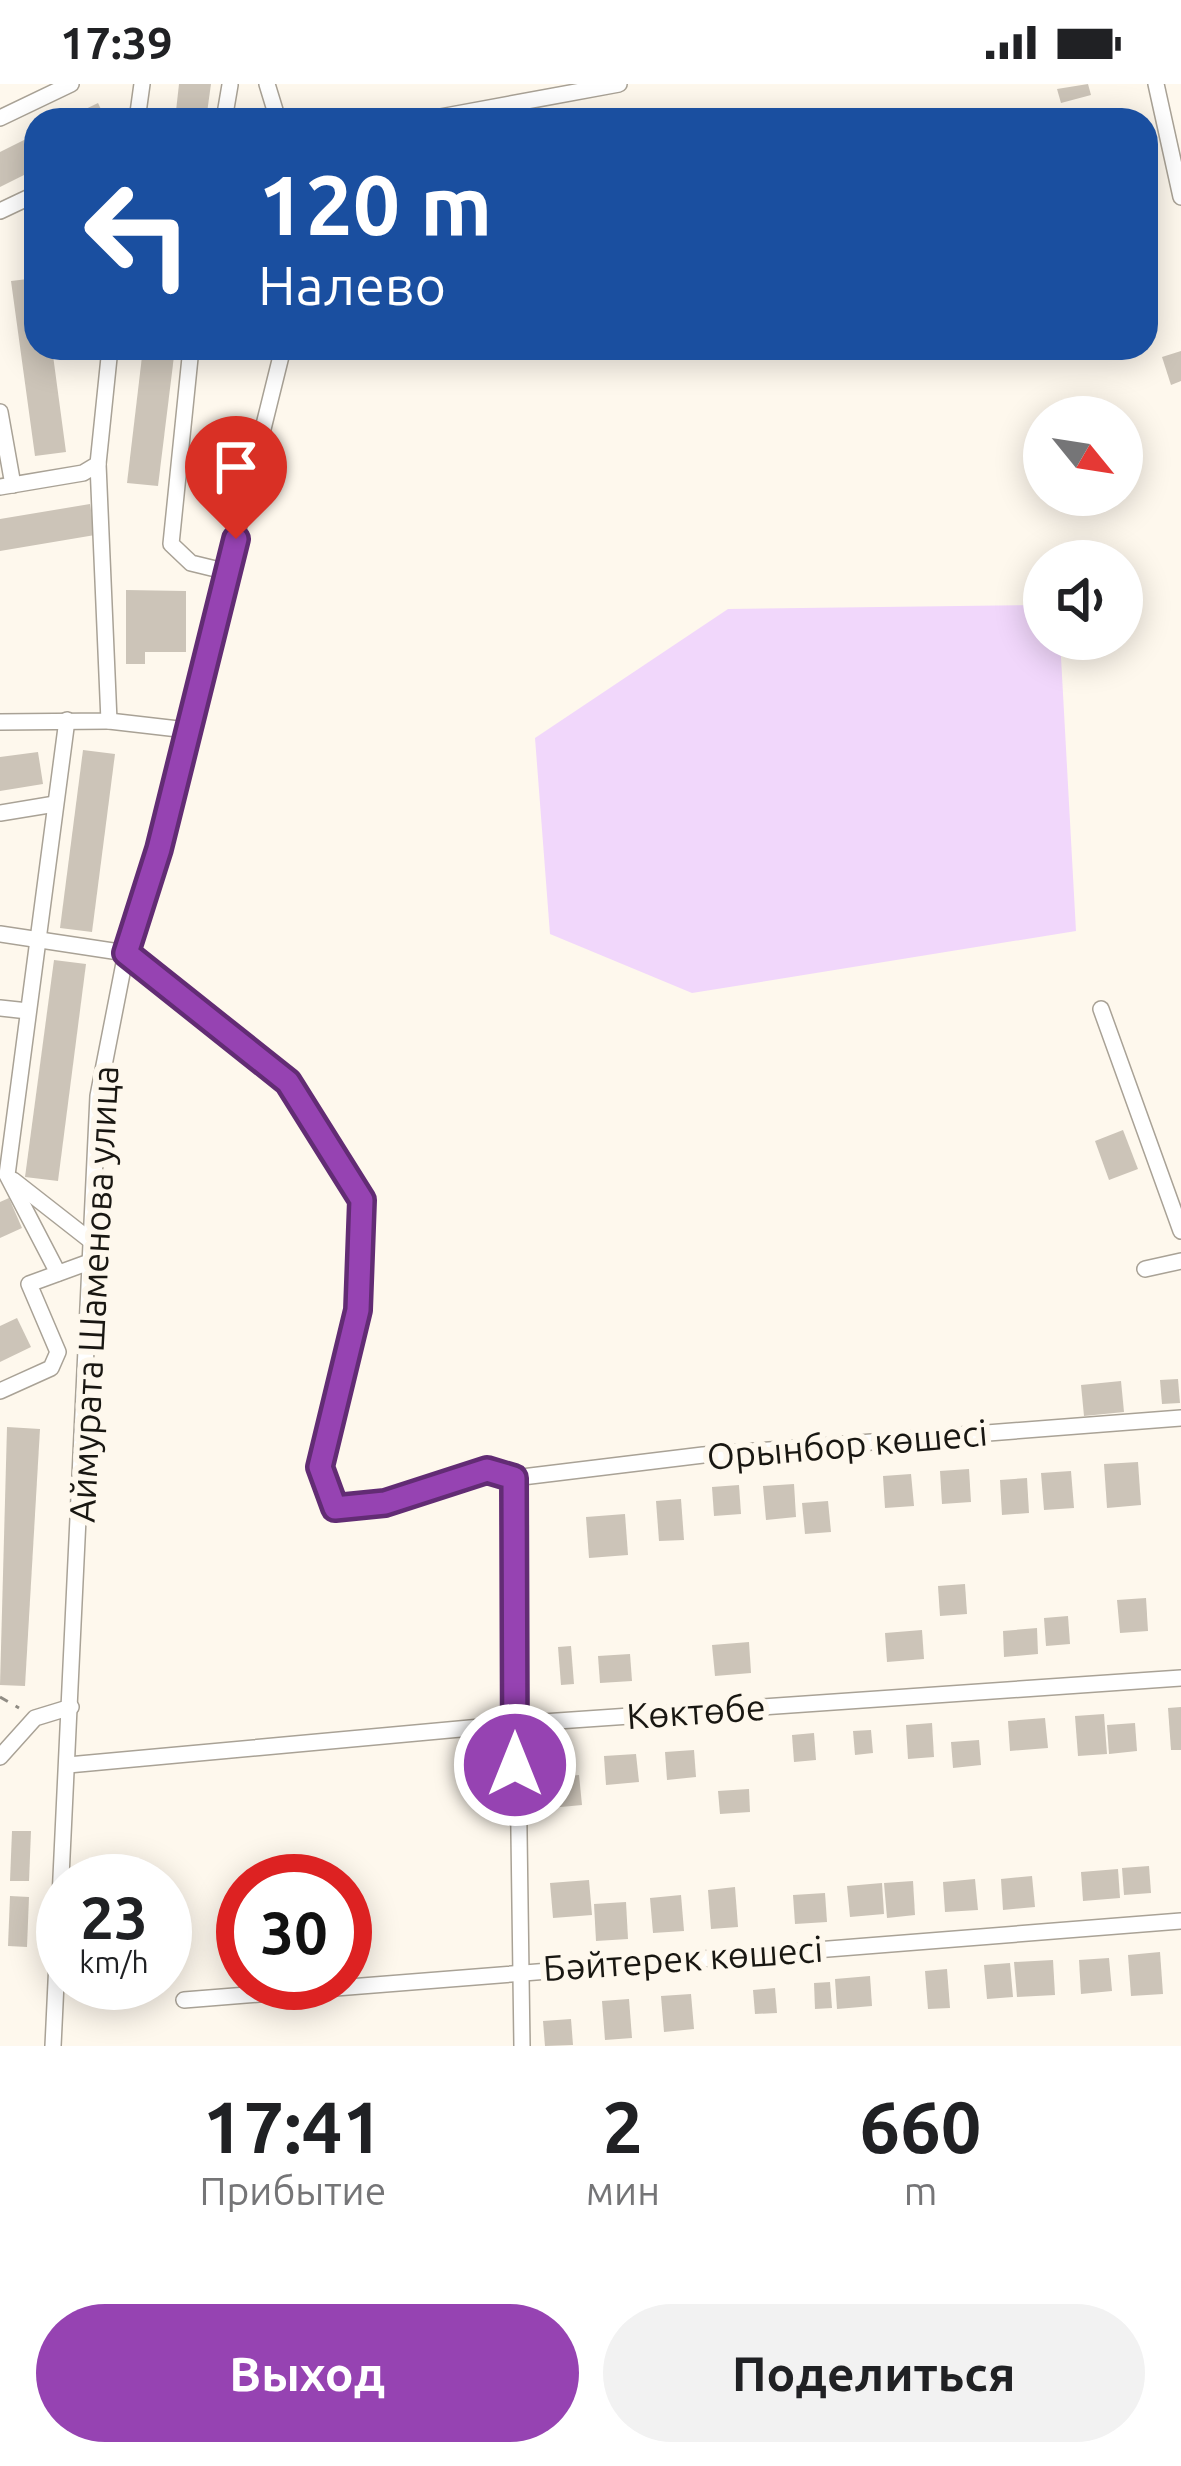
<!DOCTYPE html>
<html lang="ru">
<meta charset="utf-8">
<style>
body{margin:0;font-family:Ubuntu,sans-serif;background:#f2f2f2;color:#202124;height:100vh;display:flex;flex-direction:column;font-size:45px;white-space:nowrap}
*{box-sizing:border-box;margin:0}
p{font-size:39px;color:#757577}
.icon{flex:none;width:66px;height:66px;fill:none;stroke:currentColor;stroke-width:2;stroke-linecap:round;stroke-linejoin:round}
.map{position:relative;height:1962px;overflow:hidden}
.details{display:flex;flex-direction:column;background:#fff;flex:1}
.details>*{flex:none}
.banner{position:absolute;left:24px;top:24px;width:1134px;height:252px;border-radius:36px;box-shadow:0 6px 30px #0003;background:#1a4fa0;color:#fff;overflow:hidden}
.needle{width:78px;rotate:120deg}
.tools{position:absolute;left:1023px;top:312px;display:grid;gap:24px}
.tools a{display:grid;place-items:center;width:120px;height:120px;border-radius:50%;background:#fff;box-shadow:0 6px 30px #0003;font-size:60px}
.speed{position:absolute;left:36px;top:1770px;display:flex;gap:24px;font-size:60px;font-weight:700;text-align:center}
.speed>*{display:grid;place-content:center;width:156px;height:156px;border-radius:50%;background:#fff;box-shadow:0 6px 30px #0003;line-height:1}
.speed small{font-size:30px;font-weight:400}
.speed .limit{border:18px solid #d22;background:#fff;color:#111}
.pin{position:absolute;display:grid;place-items:center;width:102px;height:102px;color:#fff;margin:-123px -51px;border-radius:50% 50% 50% 0;rotate:-45deg;box-shadow:0 0 12px #0007}
.pin .icon{rotate:45deg}
.me{position:absolute;width:132px;margin:-66px;rotate:0deg;stroke-linejoin:round;filter:drop-shadow(0 0 9px #0008)}
.turn{display:flex;align-items:center;gap:42px;height:252px;padding:0 36px;font-size:54px}
.turn .icon{width:156px;height:156px;stroke-width:2.5}
.turn b{display:block;font-size:84px;line-height:102px}
.eta{display:flex;justify-content:space-evenly;align-items:center;height:204px;text-align:center}
.eta b{font-size:72px;font-weight:600;line-height:84px}
.primary-button{display:flex;gap:24px;margin-top:auto;padding:24px 36px}
.primary-button a{flex:1;height:138px;border-radius:72px;background:#9643b2;color:#fff;font-size:48px;font-weight:600;line-height:138px;text-align:center}
.primary-button a+a{background:#f2f2f2;color:#202124}
.status{display:flex;justify-content:space-between;align-items:center;height:84px;padding:0 60px;background:#fff;direction:ltr}
.status svg{height:33px;fill:currentColor}
.map>svg:first-child{display:block}
.green{fill:#f1d7fb}
.building{fill:#ccc4b8}
.lines{fill:none;stroke-linecap:round;stroke-linejoin:round}
.minor-casing{stroke:#a9a296;stroke-width:18}
.path{stroke:#908c84;stroke-width:3;stroke-dasharray:9 9;stroke-linecap:butt}
.minor{stroke:#fff;stroke-width:15}
.route-casing{stroke:#622c74;stroke-width:30}
.route{stroke:#9643b2;stroke-width:21}
.labels{text-anchor:middle;dominant-baseline:central;stroke-width:12;stroke-linejoin:round;paint-order:stroke}
.street-label{font-size:36px;fill:#191712;stroke:#fef8ed}
</style>
<div class="status"><b>17:39</b><svg viewBox="0 0 49 12"><path d="M0 12V9h3v3zM5 12V6h3v6zM10 12V3h3v9zM15 12V0h3v12zM26 1h20v11H26zM47 4h2v5h-2z"/></svg></div>
<div class="map">
<svg width="1181" height="1962" viewBox="0 0 1181 1962">
<rect width="100%" height="100%" fill="#fef8ed"/>
<polygon class="green" points="1044,521 1044,555 1060,555 1076,847 692,909 550,850 535,654 728,525"/>
<g class="building">
<polygon points="179,0 211,0 206,36 175,36"/>
<polygon points="1088,0 1091,11 1061,19 1057,5"/>
<polygon points="98,19 106,36 63,36"/>
<polygon points="36,50 36,85 0,103 0,68"/>
<polygon points="36,194 36,264 52,264 66,368 35,372 11,197"/>
<polygon points="143,264 175,264 158,402 127,399"/>
<polygon points="1181,267 1181,297 1171,301 1162,273"/>
<polygon points="90,420 95,451 0,467 0,435"/>
<polygon points="126,506 186,507 186,568 145,568 145,580 126,580"/>
<polygon points="83,666 115,670 92,848 60,844"/>
<polygon points="38,668 43,700 0,707 0,673"/>
<polygon points="54,876 86,880 58,1097 25,1093"/>
<polygon points="1123,1046 1138,1085 1109,1096 1095,1057"/>
<polygon points="9,1114 22,1144 0,1154 0,1118"/>
<polygon points="17,1234 31,1263 0,1278 0,1242"/>
<polygon points="1178,1295 1180,1319 1162,1320 1160,1296"/>
<polygon points="1121,1297 1124,1328 1084,1332 1081,1301"/>
<polygon points="7,1343 40,1345 25,1602 0,1601"/>
<polygon points="1138,1378 1141,1421 1107,1424 1104,1380"/>
<polygon points="969,1385 971,1418 942,1420 940,1387"/>
<polygon points="1071,1387 1074,1424 1044,1426 1041,1389"/>
<polygon points="911,1390 914,1422 885,1424 883,1392"/>
<polygon points="1027,1394 1029,1429 1002,1431 1000,1396"/>
<polygon points="794,1400 796,1433 766,1436 763,1402"/>
<polygon points="739,1401 741,1430 714,1432 712,1403"/>
<polygon points="681,1415 684,1456 659,1457 656,1417"/>
<polygon points="828,1417 831,1448 805,1450 802,1419"/>
<polygon points="625,1430 628,1471 589,1474 586,1433"/>
<polygon points="965,1500 967,1530 940,1532 938,1502"/>
<polygon points="1146,1514 1148,1547 1120,1549 1117,1516"/>
<polygon points="1068,1532 1070,1560 1046,1562 1044,1534"/>
<polygon points="1037,1544 1038,1570 1004,1573 1003,1547"/>
<polygon points="922,1546 924,1575 887,1578 885,1549"/>
<polygon points="749,1558 751,1589 715,1592 712,1561"/>
<polygon points="571,1562 574,1600 561,1601 558,1563"/>
<polygon points="630,1570 632,1597 600,1599 598,1572"/>
<polygon points="1181,1623 1181,1666 1171,1666 1168,1624"/>
<polygon points="1104,1630 1107,1670 1078,1672 1075,1632"/>
<polygon points="1045,1634 1048,1664 1010,1667 1008,1637"/>
<polygon points="932,1639 934,1673 908,1675 906,1641"/>
<polygon points="1135,1639 1137,1667 1109,1670 1107,1641"/>
<polygon points="871,1646 873,1669 855,1671 853,1647"/>
<polygon points="814,1649 816,1676 794,1678 792,1651"/>
<polygon points="979,1656 981,1681 953,1684 951,1658"/>
<polygon points="694,1666 696,1693 667,1696 665,1668"/>
<polygon points="636,1670 639,1698 606,1701 604,1672"/>
<polygon points="579,1691 582,1721 550,1724 548,1694"/>
<polygon points="749,1705 750,1728 720,1730 718,1707"/>
<polygon points="12,1747 31,1747 29,1797 10,1797"/>
<polygon points="1149,1782 1151,1809 1124,1811 1122,1784"/>
<polygon points="1118,1785 1120,1814 1083,1817 1081,1788"/>
<polygon points="1032,1792 1035,1823 1003,1826 1001,1795"/>
<polygon points="975,1795 978,1826 945,1828 943,1798"/>
<polygon points="589,1796 592,1831 553,1834 550,1799"/>
<polygon points="913,1797 915,1831 887,1834 884,1799"/>
<polygon points="882,1799 884,1830 850,1833 847,1802"/>
<polygon points="735,1803 738,1843 711,1845 708,1806"/>
<polygon points="825,1809 827,1838 795,1840 793,1811"/>
<polygon points="681,1811 684,1847 653,1849 650,1814"/>
<polygon points="10,1812 29,1813 27,1863 8,1862"/>
<polygon points="626,1818 628,1855 596,1857 594,1820"/>
<polygon points="1160,1868 1163,1910 1131,1912 1128,1871"/>
<polygon points="1109,1874 1112,1907 1081,1910 1079,1876"/>
<polygon points="1053,1876 1055,1911 1017,1913 1014,1878"/>
<polygon points="1010,1879 1013,1913 987,1915 984,1881"/>
<polygon points="947,1885 950,1924 928,1925 925,1887"/>
<polygon points="870,1892 872,1922 837,1925 835,1895"/>
<polygon points="830,1898 832,1924 815,1925 814,1899"/>
<polygon points="775,1904 777,1929 755,1930 753,1906"/>
<polygon points="691,1910 694,1945 664,1948 661,1912"/>
<polygon points="629,1915 632,1954 605,1956 602,1917"/>
<polygon points="571,1935 573,1961 545,1962 543,1937"/>
</g>
<g class="lines">
<defs>
<g id="minor">
<polyline points="267,0 278,36"/>
<polyline points="1156,0 1181,113"/>
<polyline points="0,34 71,0"/>
<polyline points="137,36 142,0"/>
<polyline points="224,36 230,1"/>
<polyline points="424,36 619,0"/>
<polyline points="0,127 36,110"/>
<polyline points="191,264 171,460 191,479 228,488"/>
<polyline points="0,328 13,401"/>
<polyline points="0,403 83,389 98,380 110,264"/>
<polyline points="109,637 187,646"/>
<polyline points="0,638 109,637 98,380"/>
<polyline points="0,729 55,720"/>
<polyline points="0,850 126,869 193,918 288,998 362,1116 358,1226 320,1383 335,1424 385,1419 487,1386 514,1394 703,1371 1181,1334"/>
<polyline points="0,924 28,927"/>
<polyline points="1101,925 1181,1147"/>
<polyline points="13,1096 91,1157"/>
<polyline points="1145,1185 1181,1177"/>
<polyline points="58,1189 7,1091 67,636"/>
<polyline points="0,1307 51,1284 58,1268 29,1200 92,1177"/>
<polyline points="514,1394 522,1962"/>
<polyline points="0,1673 35,1634 71,1623"/>
<polyline points="68,1681 514,1640 1181,1594"/>
<polyline points="184,1916 1181,1837"/>
<polyline points="53,1962 98,1012 126,869 159,765 283,264"/>
</g>
</defs>
<use href="#minor" class="minor-casing"/>
<polyline class="path" points="0,1613 19,1624"/>
<use href="#minor" class="minor"/>
</g>
<g class="lines">
<defs>
<polyline id="route" points="236,455 159,765 126,869 288,998 362,1116 358,1226 320,1383 335,1424 385,1419 487,1386 514,1394 515,1681"/>
</defs>
<use href="#route" class="route-casing"/>
<use href="#route" class="route"/>
</g>
<g class="labels">
<g class="street-label">
<text transform="translate(93 1210) rotate(-87)">Аймурата Шаменова улица</text>
<text transform="translate(847 1360) rotate(-5)">Орынбор көшесі</text>
<text transform="translate(696 1627) rotate(-4)">Көктөбе</text>
<text transform="translate(683 1874) rotate(-4)">Бәйтерек көшесі</text>
</g>
</g>
</svg>
<div class="tools">
<a><svg class="needle" viewBox="-14 -14 28 28"><path d="M0-13l5 13h-10z" fill="#e53935"/><path d="M0 13l5-13h-10z" fill="#757577"/></svg></a>
<a><svg class="icon" aria-label="sound" viewBox="0 0 24 24"><path d="M4 9h4l5-4v14l-5-4H4zM17 9q2 3 0 6"/></svg></a>
</div>
<div class="speed"><div>23<small>km/h</small></div><div class="limit">30</div></div>
<div class="pin" style="left:236px;top:455px;background:#d93025"><svg class="icon" aria-label="arrive" viewBox="0 0 24 24"><path d="M6 21V4h12l-3 4 3 4H6"/></svg></div>
<svg class="me" style="left:515px;top:1681px" viewBox="-20 -20 40 40"><circle r="17" fill="#9643b2" stroke="#fff" stroke-width="3"/><path d="M0-11L8 9 0 5-8 9z" fill="#fff"/></svg>
<div class="banner">
<div class="turn"><svg class="icon" aria-label="left" viewBox="0 0 24 24"><path d="M17 20v-9H6M10 6l-5 5 5 5"/></svg><div><b>120 m</b>Налево</div></div>
</div>
</div>
<section class="details">
<div class="eta">
<div><b>17:41</b><p>Прибытие</p></div>
<div><b>2</b><p>мин</p></div>
<div><b>660</b><p>m</p></div>
</div>
<div class="primary-button"><a>Выход</a><a>Поделиться</a></div>
</section>
